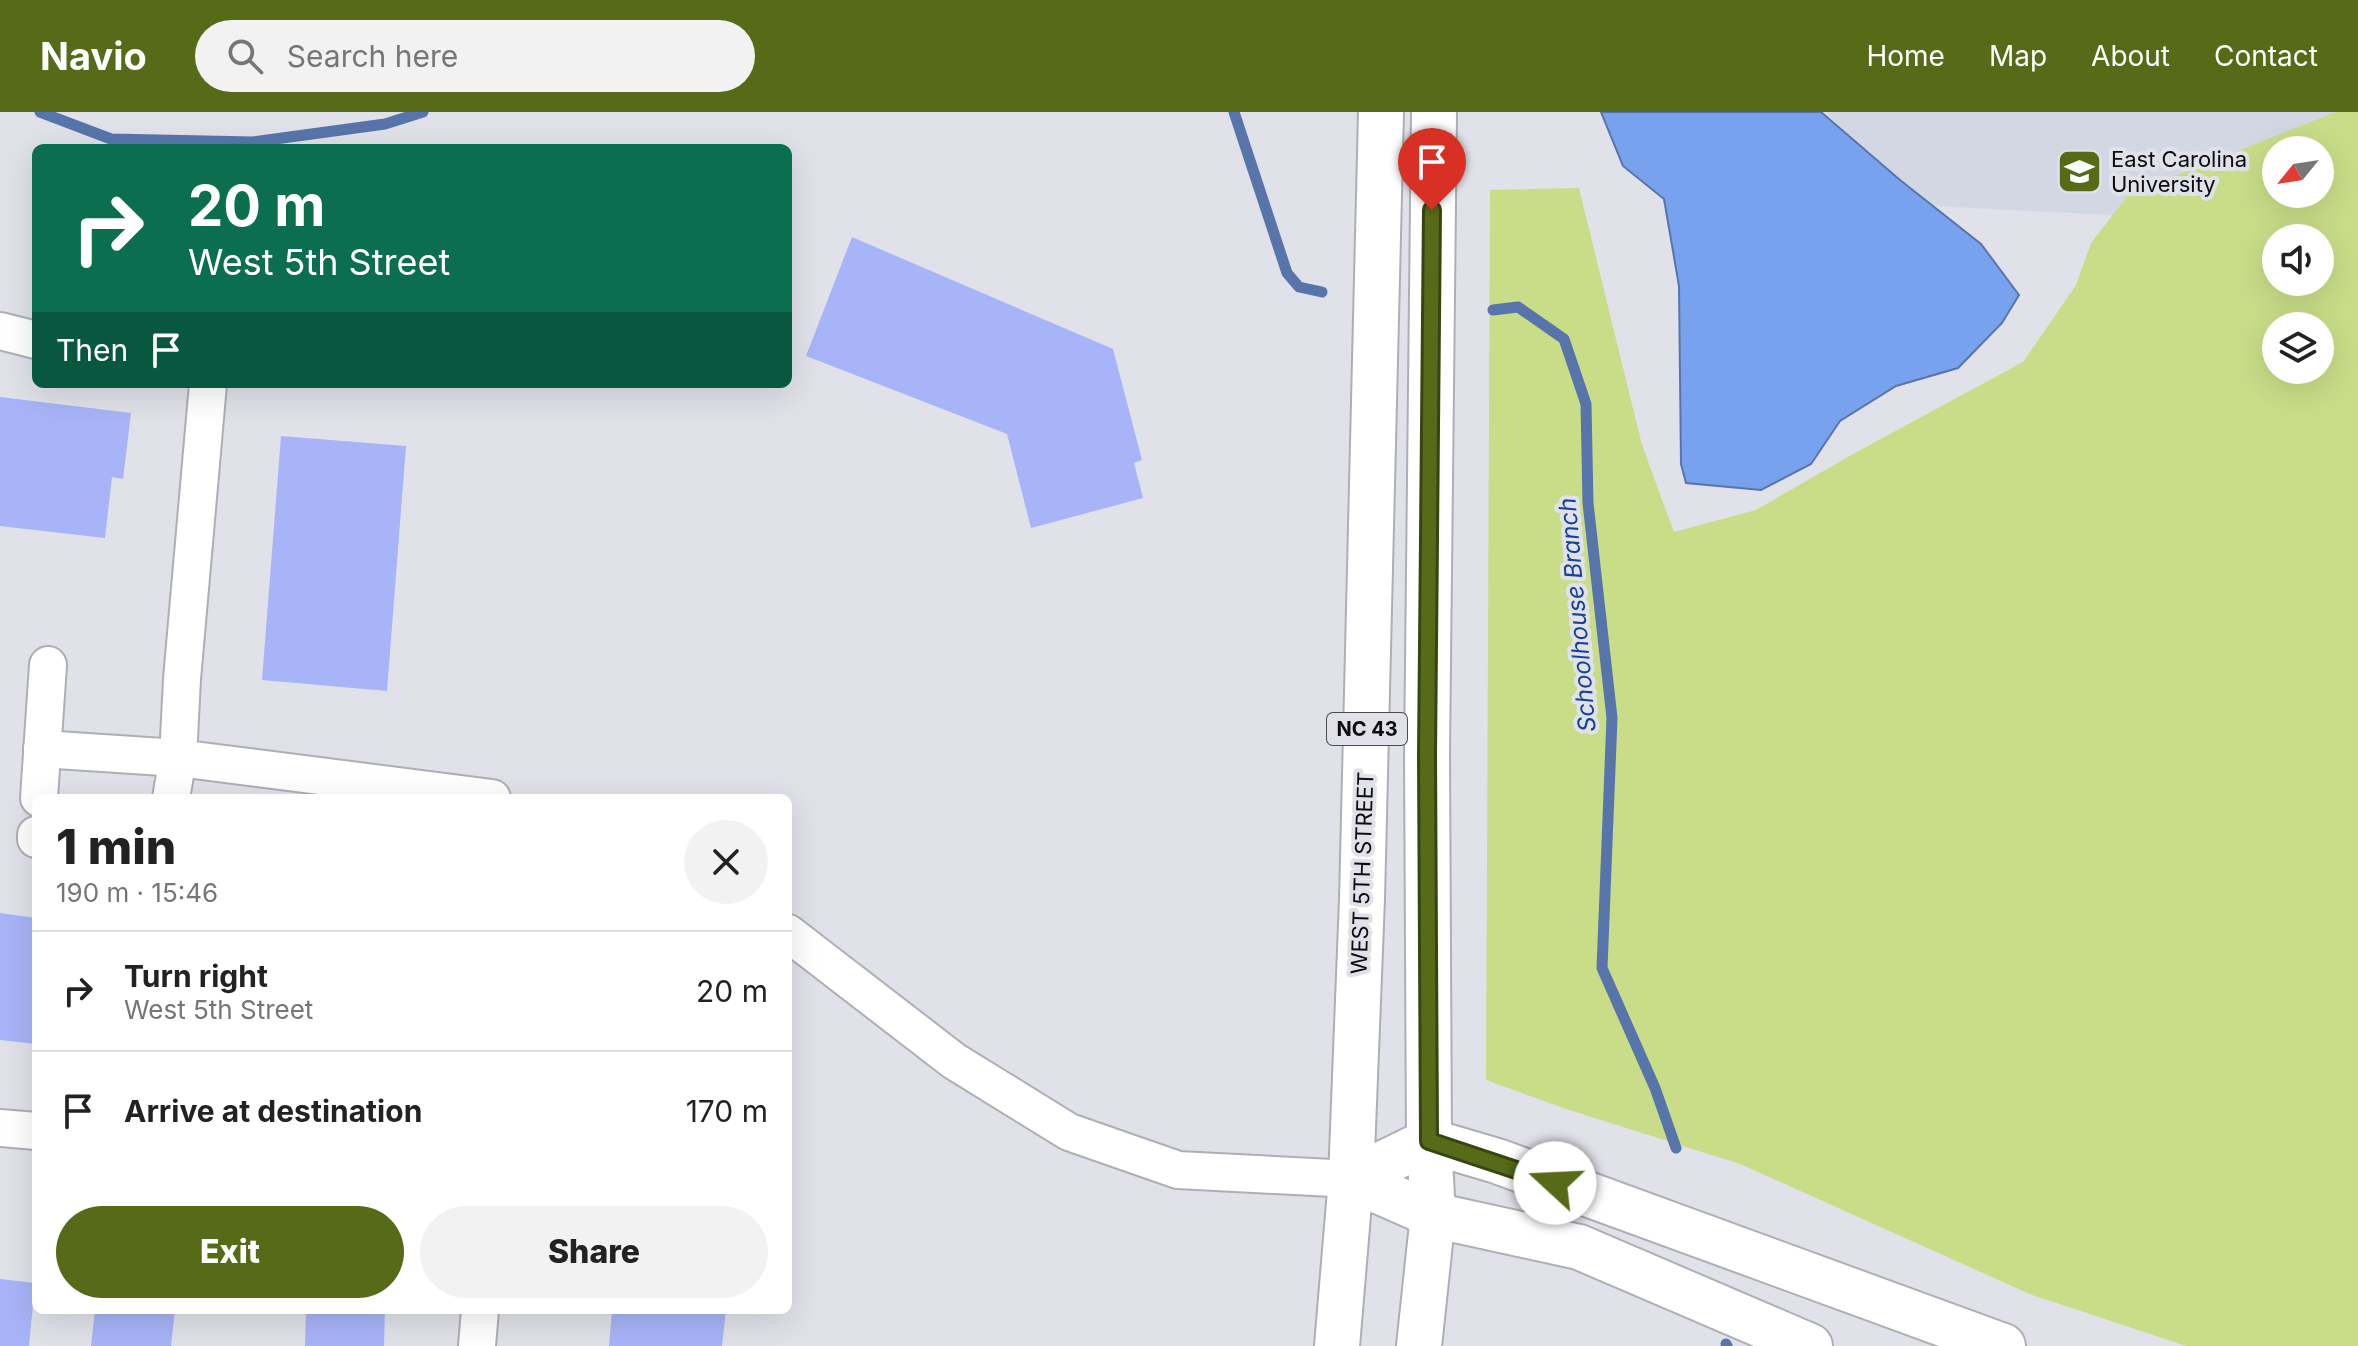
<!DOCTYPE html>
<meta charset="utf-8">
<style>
body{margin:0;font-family:Inter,sans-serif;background:#f2f2f2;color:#222;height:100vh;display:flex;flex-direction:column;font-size:30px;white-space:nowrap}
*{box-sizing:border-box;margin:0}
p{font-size:26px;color:#767676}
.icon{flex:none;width:44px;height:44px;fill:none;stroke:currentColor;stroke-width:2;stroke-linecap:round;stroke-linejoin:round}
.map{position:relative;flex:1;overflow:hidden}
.drawer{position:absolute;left:32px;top:682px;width:760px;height:520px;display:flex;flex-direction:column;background:#fff;border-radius:12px;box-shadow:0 8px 32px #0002}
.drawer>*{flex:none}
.guide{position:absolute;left:32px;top:32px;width:760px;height:244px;border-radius:12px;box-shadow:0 8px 32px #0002;background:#0b6e4f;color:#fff;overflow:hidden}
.needle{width:52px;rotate:240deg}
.controls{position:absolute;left:2262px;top:24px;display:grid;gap:16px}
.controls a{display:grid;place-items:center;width:72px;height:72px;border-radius:50%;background:#fff;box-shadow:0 8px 32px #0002;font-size:40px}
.pin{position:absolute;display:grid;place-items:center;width:68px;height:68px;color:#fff;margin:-82px -34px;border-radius:50% 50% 50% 0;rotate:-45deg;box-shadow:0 0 8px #0007}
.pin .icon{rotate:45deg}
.me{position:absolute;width:88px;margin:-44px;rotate:290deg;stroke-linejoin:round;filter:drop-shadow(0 0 6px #0008)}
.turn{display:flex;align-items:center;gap:28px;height:168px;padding:0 24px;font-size:36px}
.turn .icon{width:104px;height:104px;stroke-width:2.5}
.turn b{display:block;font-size:56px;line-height:68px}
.then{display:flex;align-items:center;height:76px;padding:0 24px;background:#0003;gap:16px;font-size:30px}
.round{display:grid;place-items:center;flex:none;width:84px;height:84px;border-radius:42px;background:#f2f2f2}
.headline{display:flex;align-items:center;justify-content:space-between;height:136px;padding:0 24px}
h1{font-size:48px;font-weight:800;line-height:60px}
.cta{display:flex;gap:16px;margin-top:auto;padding:16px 24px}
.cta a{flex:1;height:92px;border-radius:48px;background:#566a18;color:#fff;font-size:32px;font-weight:800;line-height:92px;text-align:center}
.cta a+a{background:#f2f2f2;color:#222}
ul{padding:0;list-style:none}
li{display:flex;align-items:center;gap:24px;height:120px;padding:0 24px;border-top:2px solid #e0e0e0}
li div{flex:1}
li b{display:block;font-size:30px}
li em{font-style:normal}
header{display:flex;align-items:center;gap:48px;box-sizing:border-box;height:112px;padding:0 40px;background:#566a18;color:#fff}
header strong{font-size:38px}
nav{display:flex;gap:44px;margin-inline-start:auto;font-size:28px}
.search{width:560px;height:72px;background:#f2f2f2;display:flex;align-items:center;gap:20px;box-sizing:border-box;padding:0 28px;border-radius:44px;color:#767676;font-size:30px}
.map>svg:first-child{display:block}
.built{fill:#d3d7e4;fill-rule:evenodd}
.green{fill:#c9dd88;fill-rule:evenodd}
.water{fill:#78a2ee;stroke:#5875ab;stroke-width:2}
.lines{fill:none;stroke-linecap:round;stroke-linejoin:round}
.stream{stroke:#5875ab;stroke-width:11}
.building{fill:#a7b4f7}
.minor-casing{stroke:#aeafb6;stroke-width:40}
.major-casing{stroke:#aeafb6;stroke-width:48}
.minor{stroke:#fff;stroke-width:36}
.major{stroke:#fff;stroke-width:44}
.route-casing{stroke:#384510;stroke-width:20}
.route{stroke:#566a18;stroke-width:14}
.labels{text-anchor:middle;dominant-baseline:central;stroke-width:8;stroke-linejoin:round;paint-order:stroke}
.shield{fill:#e1e2e9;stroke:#4c4c50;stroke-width:2}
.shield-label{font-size:20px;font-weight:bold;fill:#0c0c0e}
.poi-label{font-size:22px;fill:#0c0c0e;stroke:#e1e2e9;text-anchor:start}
.street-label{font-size:22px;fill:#0c0c0e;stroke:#e1e2e9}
.water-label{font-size:24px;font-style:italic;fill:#144299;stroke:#e1e2e9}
</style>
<header>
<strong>Navio</strong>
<div class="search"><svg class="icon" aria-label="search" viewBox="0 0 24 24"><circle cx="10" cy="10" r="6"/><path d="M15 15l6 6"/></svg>Search here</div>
<nav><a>Home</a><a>Map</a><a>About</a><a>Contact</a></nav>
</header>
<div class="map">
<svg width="2358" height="1234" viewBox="0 0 2358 1234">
<rect width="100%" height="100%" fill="#e1e2e9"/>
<path class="built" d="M1826 0H2358V116L1914 93ZM2276 38H2320V82H2276Z"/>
<path class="green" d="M2336 0H2358V1234H2186L2032 1183 1740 1052 1563 996 1486 968 1490 78 1579 76 1642 333 1674 420 1756 398 1853 342 2023 250 2076 173 2091 131 2129 82ZM2276 38H2320V82H2276ZM2276 126H2320V170H2276ZM2276 214H2320V258H2276Z"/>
<polygon class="water" points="1601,0 1821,0 1900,68 1981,132 2019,183 2002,211 1958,256 1896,274 1840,309 1811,352 1761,378 1686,371 1681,352 1679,174 1664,87 1623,54"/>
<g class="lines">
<g class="stream">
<polyline points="40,0 111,27 253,30 385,12 423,0"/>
<polyline points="1234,0 1287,161 1299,175 1322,180"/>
<polyline points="1493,198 1518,195 1564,227 1586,292 1588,391 1612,606 1602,856 1655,976 1676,1036"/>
<polyline points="1726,1232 1727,1234"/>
</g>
</g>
<g class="building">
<polygon points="852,125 1113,237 1142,348 1134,351 1143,386 1031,416 1007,322 806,244"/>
<polygon points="0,285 131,301 123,367 112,365 105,426 0,414"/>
<polygon points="281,324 406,334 387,579 262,568"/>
<polygon points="0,801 36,806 36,932 0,928"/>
<polygon points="0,1167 35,1171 29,1234 0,1234"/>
<polygon points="95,1198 175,1198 171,1234 91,1234"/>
<polygon points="306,1198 385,1198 384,1234 305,1234"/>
<polygon points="612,1198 726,1198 722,1234 609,1234"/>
</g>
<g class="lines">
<defs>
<g id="minor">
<polyline points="0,219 36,228"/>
<polyline points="208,272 182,567 178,646 492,686"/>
<polyline points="42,637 178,646 171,686"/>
<polyline points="39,686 48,553"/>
<polyline points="36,727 36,723"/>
<polyline points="788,821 954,949 1069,1020 1178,1058 1351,1067"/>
<polyline points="0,1016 36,1019"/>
<polyline points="477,1234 480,1198"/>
</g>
<g id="major">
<polyline points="1351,1067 1429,1029 1497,1049 2003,1234"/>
<polyline points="1351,1067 1433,1103 1579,1135 1810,1234"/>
<polyline points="1337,1234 1351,1067 1362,787 1381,0"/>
<polyline points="1419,1234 1433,1103 1429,1029 1427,643 1434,0"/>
</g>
</defs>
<use href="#minor" class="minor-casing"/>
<use href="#major" class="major-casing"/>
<use href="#minor" class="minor"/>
<use href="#major" class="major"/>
</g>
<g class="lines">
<defs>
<polyline id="route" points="1432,98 1427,643 1429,1029 1555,1071"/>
</defs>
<use href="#route" class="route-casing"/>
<use href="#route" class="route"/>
</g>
<defs>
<symbol id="university-square" viewBox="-11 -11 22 22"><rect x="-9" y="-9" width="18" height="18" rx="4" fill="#566a18" stroke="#e1e2e9"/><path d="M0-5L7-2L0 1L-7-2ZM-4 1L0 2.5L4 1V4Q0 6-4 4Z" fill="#fff"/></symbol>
</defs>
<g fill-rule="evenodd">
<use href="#university-square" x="2054" y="34" width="51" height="51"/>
</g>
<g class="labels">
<rect class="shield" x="1327" y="601" width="80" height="32" rx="6"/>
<g class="shield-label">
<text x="1367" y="617">NC 43</text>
</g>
<g class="poi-label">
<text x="2111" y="47">East Carolina<tspan x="2111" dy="25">University</tspan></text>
</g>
<g class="street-label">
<text transform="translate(1362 761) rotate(-88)">WEST 5TH STREET</text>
</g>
<g class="water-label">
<text transform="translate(1577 503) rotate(-95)">Schoolhouse Branch</text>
</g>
</g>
</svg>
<div class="controls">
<a><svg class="needle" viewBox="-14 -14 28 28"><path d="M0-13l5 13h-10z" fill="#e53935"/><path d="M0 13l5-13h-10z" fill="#767676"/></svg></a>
<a><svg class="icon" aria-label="sound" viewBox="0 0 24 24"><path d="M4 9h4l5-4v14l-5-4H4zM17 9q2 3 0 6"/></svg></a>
<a><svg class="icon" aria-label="layers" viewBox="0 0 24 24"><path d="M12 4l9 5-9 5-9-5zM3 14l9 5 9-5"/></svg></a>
</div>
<div class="pin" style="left:1432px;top:98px;background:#d93025"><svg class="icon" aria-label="arrive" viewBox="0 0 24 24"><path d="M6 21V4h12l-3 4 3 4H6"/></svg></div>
<svg class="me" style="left:1555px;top:1071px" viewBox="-20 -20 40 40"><circle r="19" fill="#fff"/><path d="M0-13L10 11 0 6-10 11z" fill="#566a18"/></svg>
<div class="guide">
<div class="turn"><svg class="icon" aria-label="right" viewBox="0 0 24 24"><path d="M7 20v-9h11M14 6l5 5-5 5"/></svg><div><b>20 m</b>West 5th Street</div></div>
<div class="then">Then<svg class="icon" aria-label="arrive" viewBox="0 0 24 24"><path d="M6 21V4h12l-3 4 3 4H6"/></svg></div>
</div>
<section class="drawer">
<div class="headline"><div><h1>1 min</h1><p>190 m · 15:46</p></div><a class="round"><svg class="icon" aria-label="close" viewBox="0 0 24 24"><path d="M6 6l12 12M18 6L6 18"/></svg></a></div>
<ul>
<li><svg class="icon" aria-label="right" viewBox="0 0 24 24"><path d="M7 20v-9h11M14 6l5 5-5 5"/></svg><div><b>Turn right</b><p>West 5th Street</p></div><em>20 m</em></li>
<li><svg class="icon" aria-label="arrive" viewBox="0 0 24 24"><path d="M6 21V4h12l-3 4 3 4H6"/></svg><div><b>Arrive at destination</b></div><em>170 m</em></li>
</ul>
<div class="cta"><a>Exit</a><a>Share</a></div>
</section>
</div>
